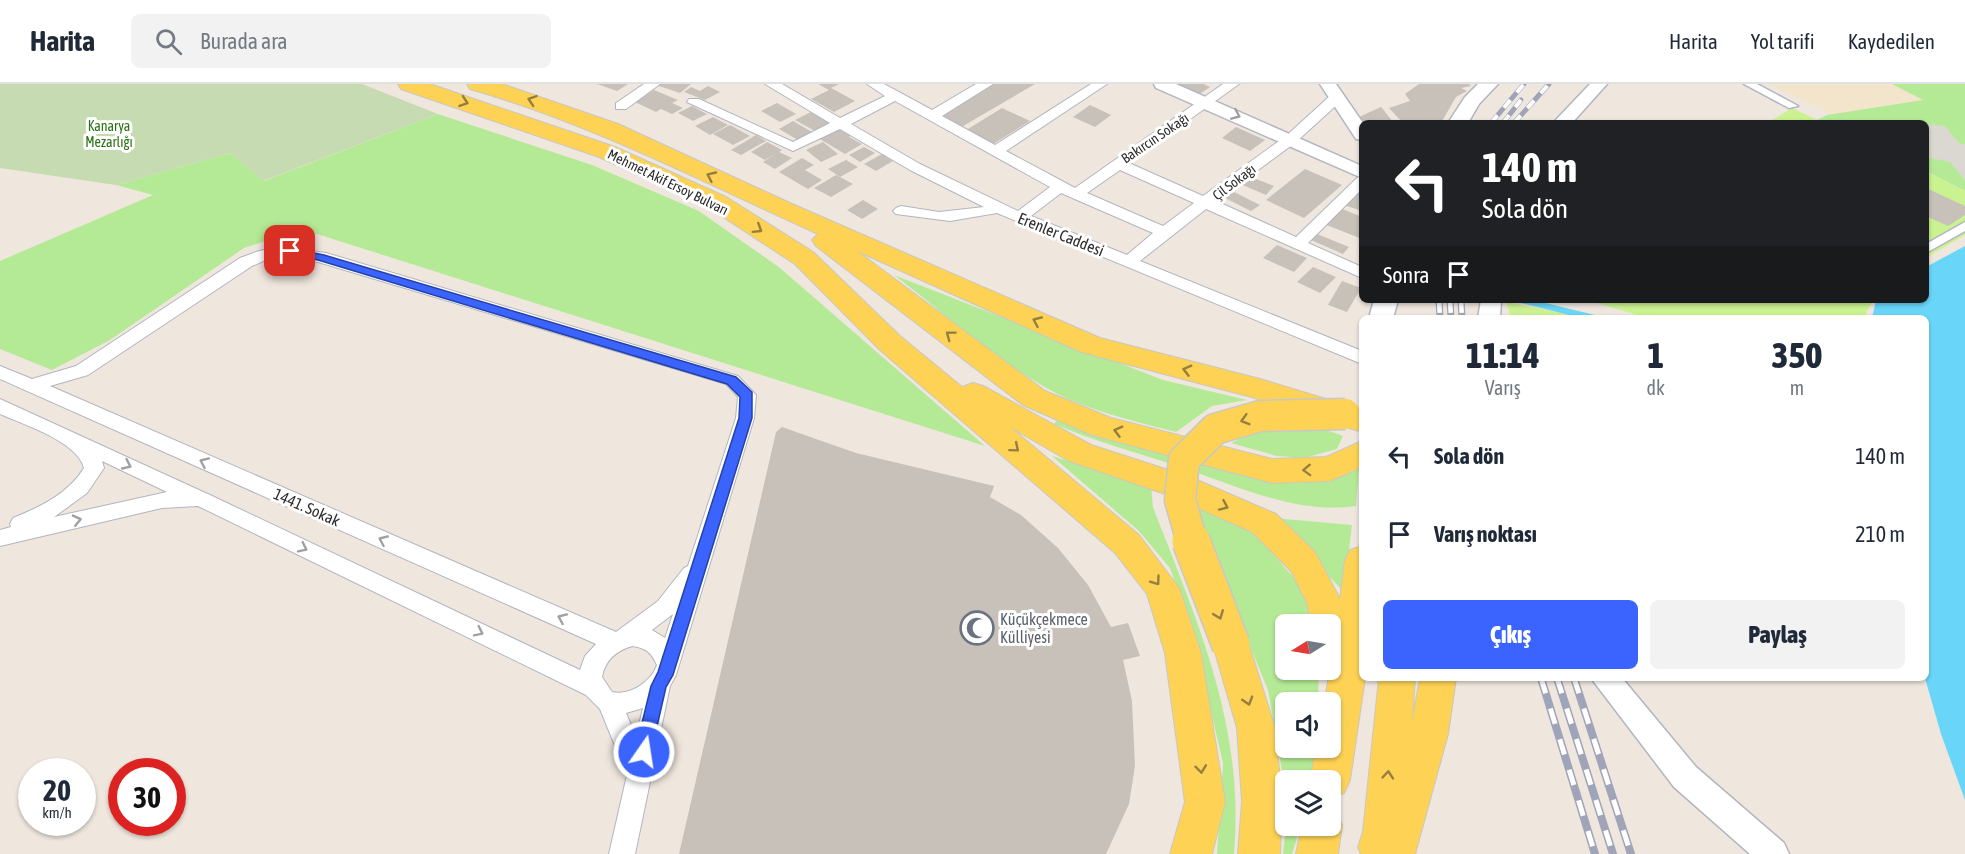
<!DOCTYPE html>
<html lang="tr">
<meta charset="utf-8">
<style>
body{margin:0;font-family:"Asap Condensed",sans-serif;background:#f2f2f3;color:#1f2937;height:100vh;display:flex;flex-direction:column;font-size:22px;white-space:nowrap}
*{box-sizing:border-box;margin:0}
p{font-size:20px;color:#747a83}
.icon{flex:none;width:33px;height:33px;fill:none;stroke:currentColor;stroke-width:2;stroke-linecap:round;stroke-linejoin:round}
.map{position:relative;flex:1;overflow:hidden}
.sheet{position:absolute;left:1359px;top:231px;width:570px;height:366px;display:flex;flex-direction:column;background:#fff;border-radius:9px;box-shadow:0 2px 4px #0004}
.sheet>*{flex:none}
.banner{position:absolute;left:1359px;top:36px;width:570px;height:183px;border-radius:9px;box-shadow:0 2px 4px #0004;background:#202124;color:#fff;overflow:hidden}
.needle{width:39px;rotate:259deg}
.controls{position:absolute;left:1275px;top:530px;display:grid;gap:12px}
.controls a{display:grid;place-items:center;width:66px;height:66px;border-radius:9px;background:#fff;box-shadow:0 2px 4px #0004;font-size:30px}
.speed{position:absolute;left:18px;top:674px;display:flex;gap:12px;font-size:30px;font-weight:700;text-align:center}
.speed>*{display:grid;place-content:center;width:78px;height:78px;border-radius:50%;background:#fff;box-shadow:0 2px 4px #0004;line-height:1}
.speed small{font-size:15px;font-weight:400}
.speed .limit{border:9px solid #d22;background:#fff;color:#111}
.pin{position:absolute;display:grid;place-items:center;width:51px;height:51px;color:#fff;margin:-26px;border-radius:12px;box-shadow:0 3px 9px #0006}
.me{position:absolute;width:66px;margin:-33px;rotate:13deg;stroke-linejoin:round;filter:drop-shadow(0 0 4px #0008)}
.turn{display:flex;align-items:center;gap:21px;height:126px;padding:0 24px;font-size:27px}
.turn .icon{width:78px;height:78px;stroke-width:2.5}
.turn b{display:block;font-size:42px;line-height:51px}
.then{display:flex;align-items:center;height:57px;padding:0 24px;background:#0003;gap:12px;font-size:22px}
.eta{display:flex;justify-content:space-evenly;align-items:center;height:102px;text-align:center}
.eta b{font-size:36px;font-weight:800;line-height:42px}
.primary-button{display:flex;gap:12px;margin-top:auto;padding:12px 24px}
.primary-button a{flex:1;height:69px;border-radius:9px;background:#3b64ff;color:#fff;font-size:24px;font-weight:800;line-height:69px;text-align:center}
.primary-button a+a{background:#f2f2f3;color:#1f2937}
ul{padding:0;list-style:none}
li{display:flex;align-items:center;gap:18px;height:78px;padding:0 24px}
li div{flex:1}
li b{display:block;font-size:22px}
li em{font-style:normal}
header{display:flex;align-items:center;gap:36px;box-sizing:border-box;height:84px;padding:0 30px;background:#fff;border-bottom:2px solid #e0e1e3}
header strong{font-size:28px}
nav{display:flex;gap:33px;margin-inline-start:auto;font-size:21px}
.search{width:420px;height:54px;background:#f2f2f3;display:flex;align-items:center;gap:15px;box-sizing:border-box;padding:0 21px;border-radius:9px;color:#747a83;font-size:22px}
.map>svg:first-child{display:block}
.education{fill:#f2e5cc}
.green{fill:#b4ea96}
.cemetery{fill:#c7dbb3}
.pitch{fill:#cbf291}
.plaza{fill:#dbd7d1}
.water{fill:#69d6f9}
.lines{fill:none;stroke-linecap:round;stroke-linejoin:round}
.stream{stroke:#69d6f9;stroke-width:6}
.building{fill:#c7c1b9}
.pedestrian-casing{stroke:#b2b5c1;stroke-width:3}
.minor-casing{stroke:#b2b5c1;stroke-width:2}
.tertiary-casing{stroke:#b2b5c1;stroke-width:3}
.secondary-casing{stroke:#b2b5c1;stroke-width:3}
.primary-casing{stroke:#c8c8c8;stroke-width:2}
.pedestrian{fill:#fff;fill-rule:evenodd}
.minor{fill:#fff;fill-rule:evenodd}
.tertiary{fill:#fff;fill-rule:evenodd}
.secondary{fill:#fff;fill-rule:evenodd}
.primary{fill:#fdd255;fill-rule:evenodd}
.rail-far2-casing{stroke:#a0a4b8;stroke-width:5}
.rail-far1-casing{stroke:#a0a4b8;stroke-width:7}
.rail-casing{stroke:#a0a4b8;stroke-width:8}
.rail-far2{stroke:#fff;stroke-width:4;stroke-dasharray:10;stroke-linecap:butt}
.rail-far1{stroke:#fff;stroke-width:4.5;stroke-dasharray:13;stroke-linecap:butt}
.rail{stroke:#fff;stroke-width:5;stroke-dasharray:16;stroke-linecap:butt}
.primary-bridge-far1-casing{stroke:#c8c8c8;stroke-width:33;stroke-linecap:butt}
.primary-bridge-casing{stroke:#c8c8c8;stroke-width:40;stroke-linecap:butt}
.primary-bridge-far1{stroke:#fdd255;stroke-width:30}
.primary-bridge{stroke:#fdd255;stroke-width:37}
.oneway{stroke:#947f40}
.oneway2{stroke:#a0a0a0}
.route{fill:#3b64ff;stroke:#2641a6;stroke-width:1.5}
.labels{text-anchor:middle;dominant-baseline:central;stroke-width:6;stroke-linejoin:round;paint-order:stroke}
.far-park-label{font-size:14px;fill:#2a7214;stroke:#fff}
.far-street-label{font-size:14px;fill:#2c2c2c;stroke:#fff}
.street-label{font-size:16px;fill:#2c2c2c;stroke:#fff}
.worship-label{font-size:16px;fill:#5b616d;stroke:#fff;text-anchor:start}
</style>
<header>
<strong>Harita</strong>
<div class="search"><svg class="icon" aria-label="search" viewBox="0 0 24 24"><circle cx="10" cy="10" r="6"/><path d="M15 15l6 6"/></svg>Burada ara</div>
<nav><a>Harita</a><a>Yol tarifi</a><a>Kaydedilen</a></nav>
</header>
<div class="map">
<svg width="1965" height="770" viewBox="0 0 1965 770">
<rect width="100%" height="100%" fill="#efe7de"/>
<polygon class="education" points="1767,0 1892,0 1924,16 1833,30"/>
<g class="green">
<polygon points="1892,0 1965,0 1965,107 1926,87 1926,39 1824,39 1817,36 1827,31 1923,16"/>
<polygon points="438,30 592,81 699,127 780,184 985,362 317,150 281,152 244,164 110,256 52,286 0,265 0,177 153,111 116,101 230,69 264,97"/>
<path d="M894 191 1163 296 1247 316 1212 322 1176 348C1140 339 1105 330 1070 316 1010 289 947 231 894 191Z"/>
<path d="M1057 336 1090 348 1163 366 1359 383 1356 422C1295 431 1232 400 1175 381 1134 368 1094 357 1054 340Z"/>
<polygon points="1321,344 1343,352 1337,365 1304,374 1277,372 1231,359 1259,346"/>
<path d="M1052 372 1151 402 1153 423C1198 540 1245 642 1234 770H1217L1223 679 1192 545 1170 484 1139 447Z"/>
<polygon points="1194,415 1258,453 1302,503 1315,540 1286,540 1286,585 1319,585 1318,618 1286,618 1286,663 1315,663 1314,696 1286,696 1285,705 1268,606 1222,494"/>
<polygon points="1273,434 1352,441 1344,508"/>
<polygon points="1286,741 1301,741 1292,770 1283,770"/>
</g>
<polygon class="cemetery" points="0,0 362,0 438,30 263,97 230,69 116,101 0,84"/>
<g class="pitch">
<polygon points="1792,24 1824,39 1767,39"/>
<polygon points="1926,87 1965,107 1965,151 1926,174"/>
<polygon points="1587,216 1874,216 1866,228 1867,234 1647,234"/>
<polygon points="1506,218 1573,231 1583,234 1511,234"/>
</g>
<polygon class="plaza" points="1926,40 1945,42 1959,59 1965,60 1965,96 1950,78 1926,73"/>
<polygon class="water" points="1965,162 1965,716 1941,650 1925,594 1926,234 1872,234 1876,216 1926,216 1926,183"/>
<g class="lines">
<polyline class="stream" points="1521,216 1594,234"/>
</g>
<g class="building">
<polygon points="597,0 628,0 617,7"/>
<polygon points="653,0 691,0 680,9"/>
<polygon points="818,0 839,0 831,4 855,17 834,28 811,15 829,6"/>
<polygon points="992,0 1035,0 958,45 934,33"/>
<polygon points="1170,0 1203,0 1210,3 1197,12"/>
<polygon points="1419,0 1469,0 1471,2 1461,4 1467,7 1456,13 1441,39 1403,39 1389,24 1410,17 1405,10"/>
<polygon points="708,2 720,8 705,16 684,8 691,3 700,7"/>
<polygon points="654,6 678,16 672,19 683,24 672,30 661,25 656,28 635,18"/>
<polygon points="777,19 796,30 780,38 761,27"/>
<polygon points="1090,21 1111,31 1095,43 1073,33"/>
<polygon points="692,22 707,30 693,37 678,29"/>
<polygon points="1381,23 1394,39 1362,39 1359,33"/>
<polygon points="1002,24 1030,37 990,62 963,48"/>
<polygon points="811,28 832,40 817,48 795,36"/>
<polygon points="713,33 728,41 710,51 695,42"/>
<polygon points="793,37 812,48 798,56 779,45"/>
<polygon points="730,41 750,52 733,61 713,50"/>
<polygon points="839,43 852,51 849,53 862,60 845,70 818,54"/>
<polygon points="1236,43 1265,56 1250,67 1222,54"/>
<polygon points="756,51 766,57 741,71 731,66"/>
<polygon points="767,58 782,66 779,68 792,74 775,85 763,78 777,69 765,76 751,68"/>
<polygon points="823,58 838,70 821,78 806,66"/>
<polygon points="864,63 875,69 860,78 849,71"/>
<polygon points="882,70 893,77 876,87 864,80"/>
<polygon points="802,74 814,81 805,86 822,96 808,105 779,88"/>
<polygon points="846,76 858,83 840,93 828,85"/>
<polygon points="1305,85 1342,101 1304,134 1266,116"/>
<polygon points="836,91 853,100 831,113 814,104"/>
<polygon points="1246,91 1274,102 1266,111 1238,99"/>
<polygon points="1362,99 1362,127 1341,120"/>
<polygon points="1926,104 1965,122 1965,131 1948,142 1926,132"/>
<polygon points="1230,106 1260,121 1251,127 1221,112"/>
<polygon points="863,116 878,125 862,135 847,126"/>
<polygon points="1340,124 1362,133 1362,155 1324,140"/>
<polygon points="1317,150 1349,163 1343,170 1311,156"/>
<polygon points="1277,161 1307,174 1294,188 1263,174"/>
<polygon points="1313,183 1336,193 1320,209 1297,198"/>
<polygon points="1342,197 1361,204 1347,228 1328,221"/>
<polygon points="782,343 856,369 994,402 990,413 1021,431 1058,464 1088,501 1111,543 1128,539 1140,572 1123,576 1132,617 1135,682 1129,720 1106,770 679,770 776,348"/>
</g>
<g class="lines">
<defs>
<g id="pedestrian">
<polygon points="1744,0 1757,0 1798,22 1789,24"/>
<polygon points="1965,138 1965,147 1926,169 1926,160"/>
</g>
<g id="minor">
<polygon points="644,0 660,0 626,25 616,25 616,19"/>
<path d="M765 0H782L840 34 885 12 867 0H884L932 26 976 0H993L942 32 995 61 1091 0H1107L1006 67 1075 104 1223 0H1239L1129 79 1203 112 1286 52 1331 11H1341V17L1296 58 1216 117 1296 153 1357 94 1362 92V105L1308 159 1362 183V194L1206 125 1140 177 1362 267V280L997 129 950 137 896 130 893 127 896 124 901 122 939 128 984 123 910 86 840 45 793 67 687 18 689 15H699L793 58 830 39ZM895 17 1050 103 1018 127 920 80 851 40ZM1120 86 1194 119 1163 142 1087 109ZM1061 109 1153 149 1127 171 1031 132Z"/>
<path d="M282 163 326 169 738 292 756 311 754 334 676 591 670 602 635 770H609L627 691 600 625 586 611 198 422 162 424 0 462V446L11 443 10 440 13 434C40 423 68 410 84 384 77 357 24 341 0 330V315L212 412 580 586 585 572 596 560 0 295V282L32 295 76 282 240 174 259 167ZM282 173 318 178 726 300 738 313 736 334 688 482 684 484 658 517 616 548 50 302 88 291 252 182 268 175ZM102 377 167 408 54 433 87 409 104 384ZM673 530 665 554 652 546ZM632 562C646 564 651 568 657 581 651 598 630 612 612 608L602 593C605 576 616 567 632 562ZM643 624 636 653 626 629Z"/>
</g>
<g id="tertiary">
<polygon points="1154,0 1176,0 1362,82 1362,94 1156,4"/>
<polygon points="1320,0 1336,0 1363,39 1362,56 1356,55"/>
<polygon points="1590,0 1607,0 1572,39 1553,39"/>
<polygon points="1481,216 1501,216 1500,234 1478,234"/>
<polygon points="1591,594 1622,594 1696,683 1784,759 1789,770 1750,770 1674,703"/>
</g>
<g id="secondary">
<polygon points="1478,0 1498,0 1479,20 1468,39 1448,39 1465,13"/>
<polygon points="1374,216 1398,216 1393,234 1369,234"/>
</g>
<g id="primary">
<polygon points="398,0 430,0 615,63 726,113 813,168 900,252 962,303 973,299 983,302 1091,361 1190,393 1276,430 1315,468 1340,515 1345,476 1350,466 1362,462 1362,594 1365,594 1350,696 1344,709 1330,714 1330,696 1310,696 1316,663 1330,663 1330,618 1325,618 1334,553 1330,554 1330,540 1311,540 1307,519 1291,487 1252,448 1168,411 1069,377 1010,343 1139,451 1179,504 1201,569 1225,718 1212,770 1170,770 1185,718 1165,569 1147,510 1115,469 880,266 795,180 708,123 599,73 401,5"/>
<path d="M467 0H502L618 40 792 120 1100 254 1260 295 1362 326V348L1255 314 1081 268 857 167 1045 307 1111 334 1272 375 1326 373 1362 357V383L1330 397 1272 399 1092 351 1023 321 816 162 812 156 818 150C703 98 592 40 470 5Z"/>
<polygon points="1231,546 1244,550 1249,561 1275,644 1282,717 1280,770 1238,770 1242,717 1237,644 1213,561 1218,550"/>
<polygon points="1379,594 1415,594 1412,639 1420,594 1456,594 1448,650 1415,770 1361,770 1358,763 1363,748"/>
<polygon points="1330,725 1336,727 1342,741 1338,770 1296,770 1302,741 1330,741"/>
</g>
</defs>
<use href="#pedestrian" class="pedestrian-casing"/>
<use href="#minor" class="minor-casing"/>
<use href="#tertiary" class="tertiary-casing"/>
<use href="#secondary" class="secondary-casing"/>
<use href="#primary" class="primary-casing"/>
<use href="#pedestrian" class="pedestrian"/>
<use href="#minor" class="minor"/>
<use href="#tertiary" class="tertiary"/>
<use href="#secondary" class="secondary"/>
<use href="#primary" class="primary"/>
<defs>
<g id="rail-far2">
<polyline points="1491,39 1524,0"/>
<polyline points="1503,39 1521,16"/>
<polyline points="1514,39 1549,0"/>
</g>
<g id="rail-far1">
<polyline points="1439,216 1440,234"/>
<polyline points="1450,216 1451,234"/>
<polyline points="1461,216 1462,234"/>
</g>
<g id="rail">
<polyline points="1541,594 1595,770"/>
<polyline points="1557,594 1613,770"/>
<polyline points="1574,594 1631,770"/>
</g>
</defs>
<use href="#rail-far2" class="rail-far2-casing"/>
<use href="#rail-far1" class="rail-far1-casing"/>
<use href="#rail" class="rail-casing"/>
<use href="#rail-far2" class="rail-far2"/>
<use href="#rail-far1" class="rail-far1"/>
<use href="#rail" class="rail"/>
<defs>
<polyline id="primary-bridge-far1" points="1192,458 1180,416 1184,376 1215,345 1260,332 1345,330"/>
<polyline id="primary-bridge" points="1191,457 1231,561"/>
</defs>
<use href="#primary-bridge-far1" class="primary-bridge-far1-casing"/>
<use href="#primary-bridge" class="primary-bridge-casing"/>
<use href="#primary-bridge-far1" class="primary-bridge-far1"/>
<use href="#primary-bridge" class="primary-bridge"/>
</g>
<defs><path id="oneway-chevron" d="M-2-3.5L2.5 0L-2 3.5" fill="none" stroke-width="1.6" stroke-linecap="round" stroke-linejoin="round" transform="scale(1.5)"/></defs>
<g class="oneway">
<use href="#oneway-chevron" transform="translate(532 16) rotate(-161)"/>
<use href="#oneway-chevron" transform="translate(464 18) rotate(19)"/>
<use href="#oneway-chevron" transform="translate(711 92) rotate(-155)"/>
<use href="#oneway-chevron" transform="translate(758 145) rotate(32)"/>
<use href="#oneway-chevron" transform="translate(1037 237) rotate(-156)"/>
<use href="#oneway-chevron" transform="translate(950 251) rotate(-143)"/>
<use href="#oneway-chevron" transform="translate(1187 286) rotate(-165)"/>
<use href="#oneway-chevron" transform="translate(1245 336) rotate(164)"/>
<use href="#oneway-chevron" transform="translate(1118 347) rotate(-165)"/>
<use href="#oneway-chevron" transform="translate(1015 364) rotate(40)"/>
<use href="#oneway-chevron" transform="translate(1307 386) rotate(178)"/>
<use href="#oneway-chevron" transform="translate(1224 422) rotate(24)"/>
<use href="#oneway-chevron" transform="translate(1156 497) rotate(54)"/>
<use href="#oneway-chevron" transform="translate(1219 531) rotate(69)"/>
<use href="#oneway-chevron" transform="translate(1248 617) rotate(73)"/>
<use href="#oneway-chevron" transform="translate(1201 685) rotate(83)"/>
<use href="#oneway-chevron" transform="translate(1388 691) rotate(-85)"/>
</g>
<g class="oneway2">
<use href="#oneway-chevron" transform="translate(1236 31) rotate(23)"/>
<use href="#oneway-chevron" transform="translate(204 378) rotate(-156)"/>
<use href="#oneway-chevron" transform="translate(127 381) rotate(25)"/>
<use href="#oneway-chevron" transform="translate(77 436) rotate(-13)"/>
<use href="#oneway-chevron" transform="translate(383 456) rotate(-156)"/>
<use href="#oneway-chevron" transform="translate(303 464) rotate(26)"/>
<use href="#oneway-chevron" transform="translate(562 534) rotate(-156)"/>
<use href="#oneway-chevron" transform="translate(479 548) rotate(26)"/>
</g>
<polygon class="route" points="290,164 324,171 736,293 752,308 752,334 673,591 666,603 650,673 644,676 638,673 635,668 651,602 658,588 739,334 740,313 727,300 318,176 286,170 284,167"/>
<defs>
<symbol id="mosque-ring" viewBox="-11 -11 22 22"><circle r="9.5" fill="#fff" stroke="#6b7280" stroke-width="1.5"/><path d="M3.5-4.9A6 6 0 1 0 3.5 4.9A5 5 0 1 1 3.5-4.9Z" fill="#6b7280"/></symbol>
</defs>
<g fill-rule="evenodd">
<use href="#mosque-ring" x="958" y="525" width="38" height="38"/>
</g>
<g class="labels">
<g class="far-park-label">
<text x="109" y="42">Kanarya<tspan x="109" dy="16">Mezarlığı</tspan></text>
</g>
<g class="far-street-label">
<text transform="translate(1155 54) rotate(-34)">Bakırcın Sokağı</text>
<text transform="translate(668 98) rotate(26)">Mehmet Akif Ersoy Bulvarı</text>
<text transform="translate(1234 98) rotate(-37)">Çil Sokağı</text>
</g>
<g class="street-label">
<text transform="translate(1061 150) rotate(22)">Erenler Caddesi</text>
<text transform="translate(307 423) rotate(24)">1441. Sokak</text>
</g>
<g class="worship-label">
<text x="1000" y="535">Küçükçekmece<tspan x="1000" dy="18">Külliyesi</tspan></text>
</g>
</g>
</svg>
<div class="controls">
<a><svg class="needle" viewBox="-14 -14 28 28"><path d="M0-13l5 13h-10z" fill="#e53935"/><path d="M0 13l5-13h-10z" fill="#747a83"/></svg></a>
<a><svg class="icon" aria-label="sound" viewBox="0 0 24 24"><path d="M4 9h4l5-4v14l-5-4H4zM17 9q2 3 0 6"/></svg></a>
<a><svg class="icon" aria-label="layers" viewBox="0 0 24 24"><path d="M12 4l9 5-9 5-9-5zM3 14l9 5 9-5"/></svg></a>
</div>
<div class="speed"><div>20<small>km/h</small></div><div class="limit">30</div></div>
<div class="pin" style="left:290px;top:167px;background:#d93025"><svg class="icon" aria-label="arrive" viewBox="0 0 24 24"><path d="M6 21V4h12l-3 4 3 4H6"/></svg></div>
<svg class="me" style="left:644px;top:668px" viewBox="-20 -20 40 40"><circle r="17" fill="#3b64ff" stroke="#fff" stroke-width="3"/><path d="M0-11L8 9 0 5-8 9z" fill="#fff"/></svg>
<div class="banner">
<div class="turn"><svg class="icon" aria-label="left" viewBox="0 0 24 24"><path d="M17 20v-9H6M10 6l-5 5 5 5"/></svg><div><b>140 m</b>Sola dön</div></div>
<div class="then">Sonra<svg class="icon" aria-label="arrive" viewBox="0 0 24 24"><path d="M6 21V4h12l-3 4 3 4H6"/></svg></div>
</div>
<section class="sheet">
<div class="eta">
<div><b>11:14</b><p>Varış</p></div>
<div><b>1</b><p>dk</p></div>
<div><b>350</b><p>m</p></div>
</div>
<ul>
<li><svg class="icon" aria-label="left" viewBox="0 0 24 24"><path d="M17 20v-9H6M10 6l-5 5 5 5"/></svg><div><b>Sola dön</b></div><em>140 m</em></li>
<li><svg class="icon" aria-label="arrive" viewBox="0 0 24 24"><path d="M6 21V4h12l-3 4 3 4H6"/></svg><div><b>Varış noktası</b></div><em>210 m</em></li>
</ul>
<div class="primary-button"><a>Çıkış</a><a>Paylaş</a></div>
</section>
</div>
